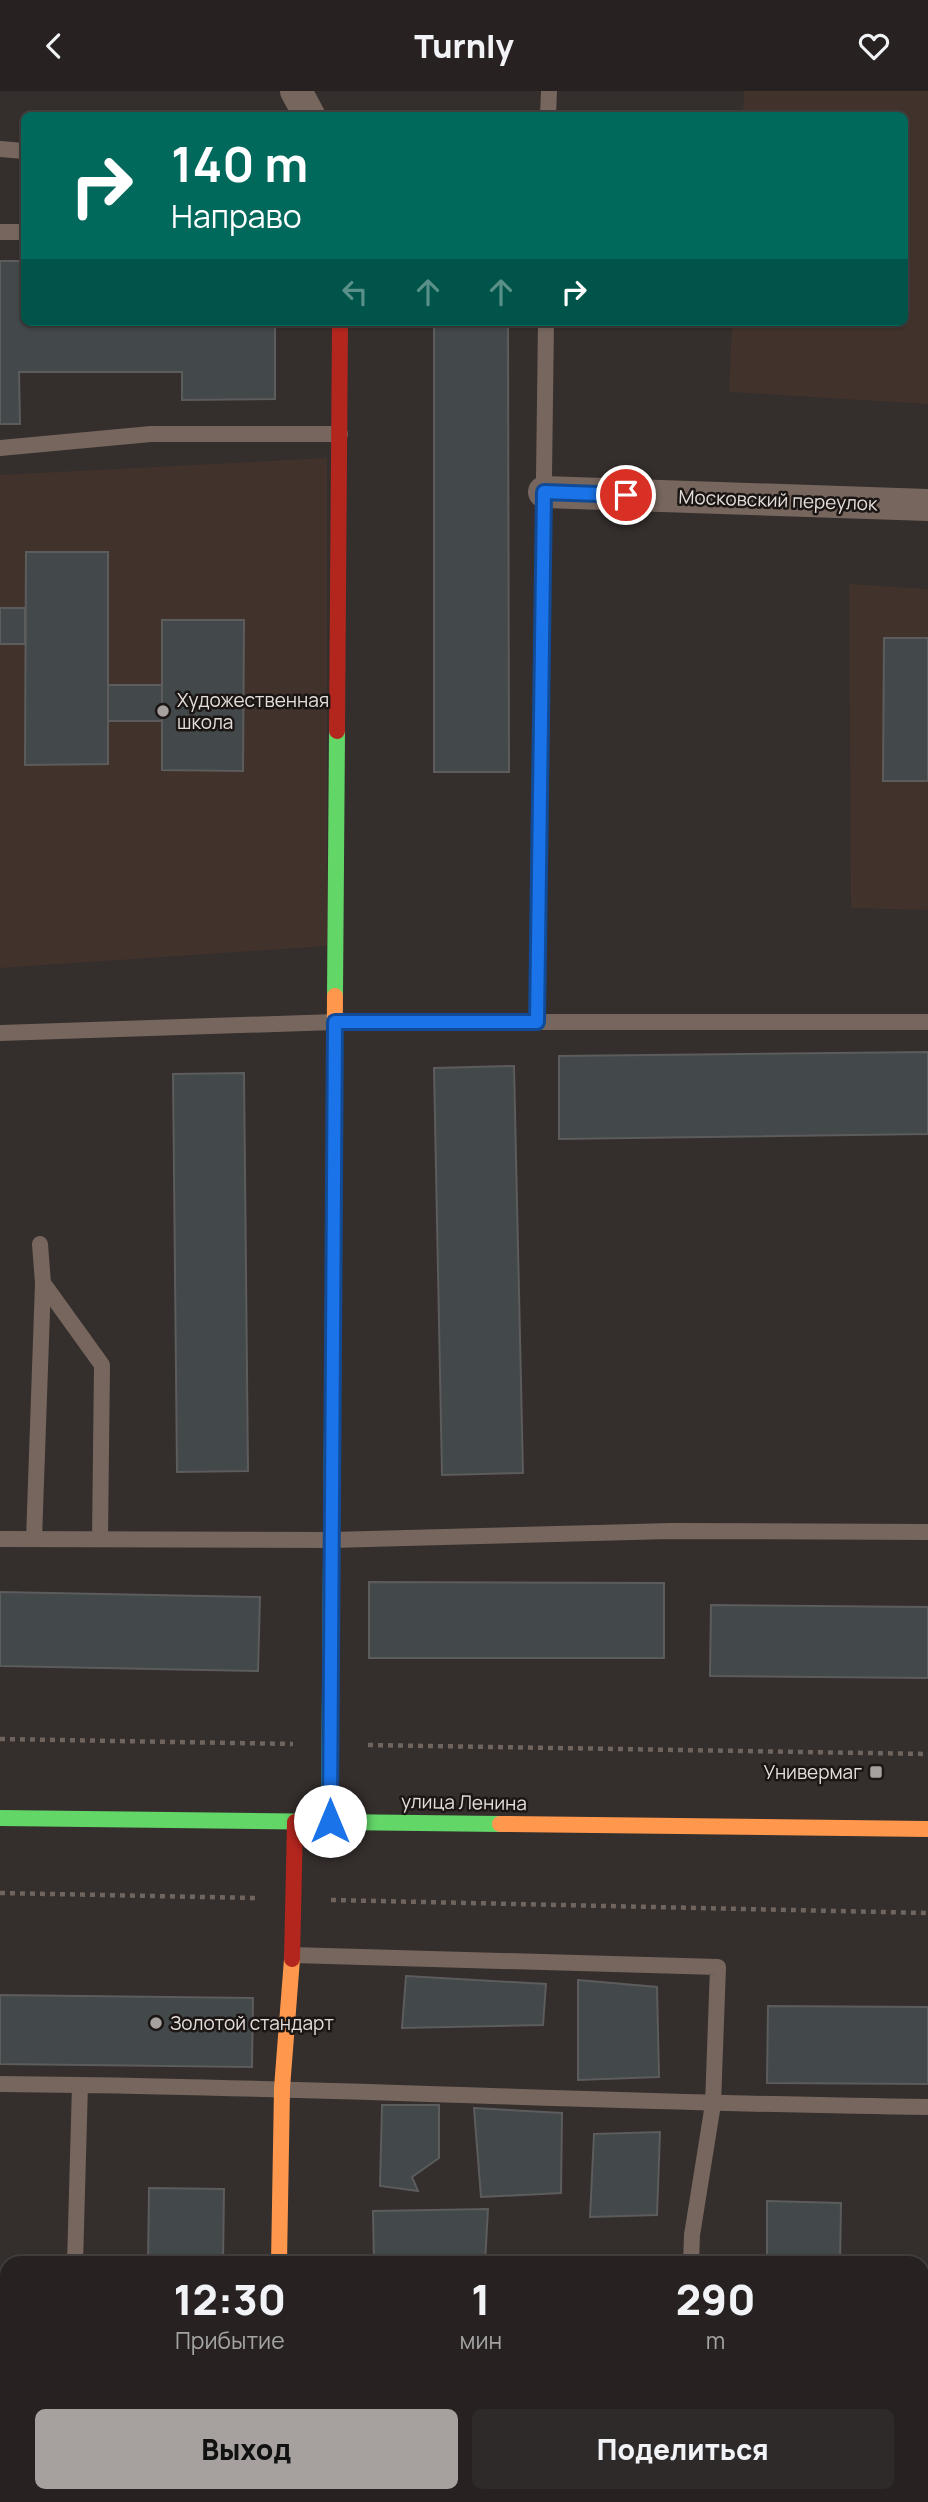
<!DOCTYPE html>
<html lang="ru">
<meta charset="utf-8">
<style>
body{margin:0;font-family:Manrope,sans-serif;background:#2f2a2a;color:#f1f3f6;height:100vh;display:flex;flex-direction:column;font-size:26px;white-space:nowrap}
*{box-sizing:border-box;margin:0}
p{font-size:23px;color:#a4a4a5}
.icon{flex:none;width:38px;height:38px;fill:none;stroke:currentColor;stroke-width:2;stroke-linecap:round;stroke-linejoin:round}
.map{position:relative;flex:1;overflow:hidden}
.sheet{position:absolute;left:0px;top:2165px;width:929px;height:247px;display:flex;flex-direction:column;background:#272221;border-radius:21px 21px 0 0;box-shadow:0 2px 5px #0004,0 0 0 2px #433f3f}
.sheet>*{flex:none}
.banner{position:absolute;left:21px;top:21px;width:887px;height:214px;border-radius:10px;box-shadow:0 2px 5px #0004,0 0 0 2px #433f3f;background:#00695c;color:#fff;overflow:hidden}
.pin{position:absolute;display:grid;place-items:center;width:60px;height:60px;color:#fff;margin:-30px;border:4px solid #fff;border-radius:50%;box-shadow:0 2px 7px #0007}
.me{position:absolute;width:77px;margin:-38px;rotate:0deg;stroke-linejoin:round;filter:drop-shadow(0 0 5px #0008)}
.turn{display:flex;align-items:center;gap:24px;height:147px;padding:0 35px;font-size:32px}
.turn .icon{width:91px;height:91px;stroke-width:2.5}
.turn b{display:block;font-size:49px;line-height:60px}
.lanes{display:flex;align-items:center;height:66px;padding:0 35px;background:#0003;justify-content:center;gap:35px;direction:ltr}
.lanes .off{opacity:.35}
.eta{display:flex;justify-content:space-evenly;align-items:center;height:119px;text-align:center}
.eta b{font-size:42px;font-weight:800;line-height:49px}
.cta{display:flex;gap:14px;margin-top:auto;padding:14px 35px}
.cta a{flex:1;height:80px;border-radius:10px;background:#a6a09e;color:#111;font-size:28px;font-weight:800;line-height:80px;text-align:center}
.cta a+a{background:#2f2a2a;color:#f1f3f6}
header{display:flex;justify-content:space-between;align-items:center;height:91px;padding:0 35px;background:#272221;font-size:32px;font-weight:800}
.map>svg:first-child{display:block}
.built{fill:#41332c}
.building{fill:#43484b;stroke:#5c5c5c;stroke-width:2}
.lines{fill:none;stroke-linecap:round;stroke-linejoin:round}
.path{stroke:#6f645e;stroke-width:4.5;stroke-dasharray:5 5;stroke-linecap:butt}
.lane{stroke:#76665d;stroke-width:16}
.street{stroke:#76665d;stroke-width:32}
.fast{stroke:#63d668;stroke-width:16}
.slow{stroke:#ff974d;stroke-width:16}
.jam{stroke:#b3261e;stroke-width:16}
.route-casing{stroke:#114b97;stroke-width:18}
.route{stroke:#1a73e8;stroke-width:12}
.poi-dot{fill:#a6a09e;stroke:#1b1614;stroke-width:2.5}
.labels{text-anchor:middle;dominant-baseline:central;stroke-width:5;stroke-linejoin:round;paint-order:stroke}
.street-label{font-size:19px;fill:#e4dedb;stroke:#1b1614}
.poi-label{font-size:19px;fill:#e4dedb;stroke:#1b1614;text-anchor:start}
</style>
<header><svg class="icon" aria-label="back" viewBox="0 0 24 24"><path d="M15 5l-7 7 7 7"/></svg>Turnly<svg class="icon" aria-label="heart" viewBox="0 0 24 24"><path d="M12 20l-8-8c-3-5 5-10 8-4 3-6 11-1 8 4z"/></svg></header>
<div class="map">
<svg width="928" height="2411" viewBox="0 0 928 2411">
<rect width="100%" height="100%" fill="#342e2c"/>
<g class="built">
<polygon points="744,0 928,0 928,313 729,301 732,231 905,231 905,24 743,24"/>
<polygon points="327,367 327,855 0,877 0,384"/>
<polygon points="849,493 928,498 928,819 851,817"/>
</g>
<g class="building">
<polygon points="0,170 24,170 24,231 275,231 275,308 182,309 182,281 19,281 20,333 0,333"/>
<polygon points="434,231 508,231 509,681 434,681"/>
<polygon points="26,461 108,461 108,673 25,674"/>
<rect x="0" y="517" width="25" height="36"/>
<polygon points="162,529 244,529 243,680 162,679"/>
<polygon points="884,547 928,547 928,690 883,690"/>
<rect x="108" y="594" width="54" height="36"/>
<polygon points="928,961 928,1043 559,1048 559,965"/>
<polygon points="514,975 523,1382 442,1384 434,977"/>
<polygon points="244,982 248,1380 177,1381 173,983"/>
<polygon points="369,1491 664,1492 664,1567 369,1567"/>
<polygon points="0,1501 260,1506 258,1580 0,1575"/>
<polygon points="711,1514 928,1516 928,1587 710,1585"/>
<polygon points="406,1885 546,1893 543,1934 402,1937"/>
<polygon points="578,1889 657,1896 659,1986 578,1989"/>
<polygon points="0,1904 253,1907 252,1976 0,1973"/>
<polygon points="768,1915 928,1916 928,1993 767,1992"/>
<polygon points="382,2014 439,2014 439,2067 412,2086 418,2100 380,2095"/>
<polygon points="474,2017 562,2022 561,2102 481,2106"/>
<polygon points="660,2041 657,2124 590,2126 594,2043"/>
<polygon points="149,2097 224,2098 223,2172 148,2172"/>
<polygon points="767,2110 841,2112 840,2172 767,2172"/>
<polygon points="488,2118 485,2172 374,2172 373,2120"/>
<rect x="146" y="2404" width="75" height="7"/>
<polygon points="763,2404 837,2404 837,2406"/>
</g>
<g class="lines">
<g class="path">
<polyline points="0,1648 293,1653"/>
<polyline points="368,1654 928,1663"/>
<polyline points="0,1802 255,1807"/>
<polyline points="331,1809 928,1822"/>
</g>
<g class="lane">
<polyline points="548,24 549,0"/>
<polyline points="0,58 24,60"/>
<polyline points="0,141 24,141"/>
<polyline points="0,357 151,343 340,343"/>
<polyline points="537,931 546,231"/>
<polyline points="0,942 335,931 928,931"/>
<polyline points="40,1153 43,1192 102,1274 100,1448"/>
<polyline points="0,1448 331,1449 671,1440 928,1441"/>
<polyline points="34,1448 43,1192"/>
<polyline points="292,1864 718,1876 713,2013 692,2144 691,2172"/>
<polyline points="0,1993 80,1994"/>
<path d="M75 2172 80 1994C363 1998 645 2013 928 2016"/>
<polyline points="691,2404 696,2411"/>
<polyline points="67,2411 68,2404"/>
</g>
<g class="street">
<polyline points="296,0 309,24"/>
<polyline points="544,401 928,414"/>
<polyline points="276,2411 276,2404"/>
</g>
<g class="fast">
<polyline points="335,905 337,640"/>
<polyline points="0,1727 500,1733"/>
<polyline points="329,1730 333,1203"/>
</g>
<g class="slow">
<polyline points="333,1203 335,905"/>
<polyline points="500,1733 928,1738"/>
<polyline points="279,2172 282,1997 292,1868"/>
</g>
<g class="jam">
<polyline points="337,640 340,231"/>
<polyline points="292,1868 295,1731"/>
</g>
</g>
<g class="lines">
<defs>
<polyline id="route" points="330,1730 335,931 537,931 544,401 626,404"/>
</defs>
<use href="#route" class="route-casing"/>
<use href="#route" class="route"/>
</g>
<g class="poi-dot">
<circle cx="163" cy="620" r="7"/>
<rect x="869" y="1674" width="14" height="14" rx="3.5"/>
<circle cx="156" cy="1932" r="7"/>
</g>
<g class="labels">
<g class="street-label">
<text transform="translate(778 409) rotate(2)">Московский переулок</text>
<text transform="translate(464 1711) rotate(1)">улица Ленина</text>
</g>
<g class="poi-label">
<text x="177" y="609">Художественная<tspan x="177" dy="22">школа</tspan></text>
<text x="862" y="1681" text-anchor="end">Универмаг</text>
<text x="170" y="1932">Золотой стандарт</text>
</g>
</g>
</svg>
<div class="pin" style="left:626px;top:404px;background:#d93025"><svg class="icon" aria-label="arrive" viewBox="0 0 24 24"><path d="M6 21V4h12l-3 4 3 4H6"/></svg></div>
<svg class="me" style="left:330px;top:1730px" viewBox="-20 -20 40 40"><circle r="19" fill="#fff"/><path d="M0-13L10 11 0 6-10 11z" fill="#1a73e8"/></svg>
<div class="banner">
<div class="turn"><svg class="icon" aria-label="right" viewBox="0 0 24 24"><path d="M7 20v-9h11M14 6l5 5-5 5"/></svg><div><b>140 m</b>Направо</div></div>
<div class="lanes"><svg class="icon off" aria-label="left" viewBox="0 0 24 24"><path d="M17 20v-9H6M10 6l-5 5 5 5"/></svg><svg class="icon off" aria-label="ahead" viewBox="0 0 24 24"><path d="M12 20V5M6 11l6-6 6 6"/></svg><svg class="icon off" aria-label="ahead" viewBox="0 0 24 24"><path d="M12 20V5M6 11l6-6 6 6"/></svg><svg class="icon" aria-label="right" viewBox="0 0 24 24"><path d="M7 20v-9h11M14 6l5 5-5 5"/></svg></div>
</div>
<section class="sheet">
<div class="eta">
<div><b>12:30</b><p>Прибытие</p></div>
<div><b>1</b><p>мин</p></div>
<div><b>290</b><p>m</p></div>
</div>
<div class="cta"><a>Выход</a><a>Поделиться</a></div>
</section>
</div>
